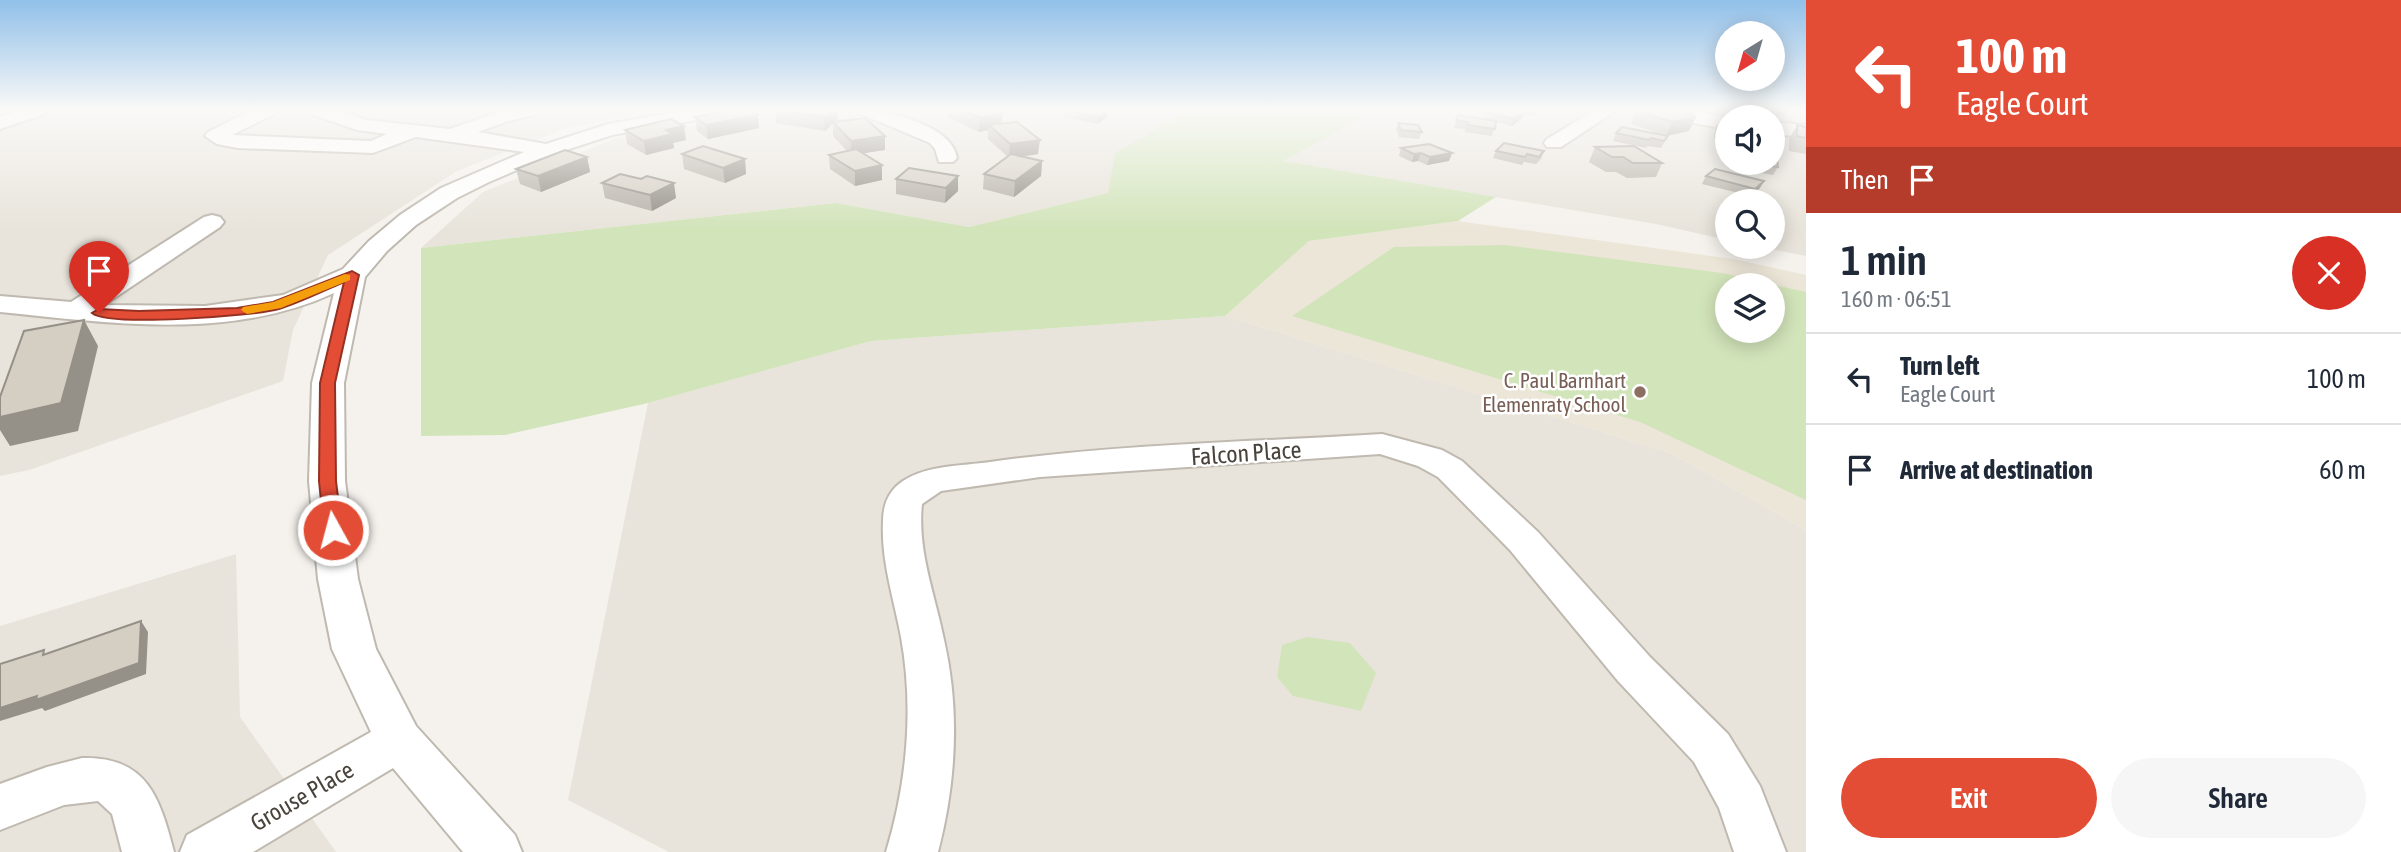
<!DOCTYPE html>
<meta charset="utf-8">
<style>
body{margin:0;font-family:"Asap Condensed",sans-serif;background:#f6f6f7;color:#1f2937;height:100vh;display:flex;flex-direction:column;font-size:26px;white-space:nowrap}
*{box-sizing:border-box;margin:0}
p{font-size:23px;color:#747a83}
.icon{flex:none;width:38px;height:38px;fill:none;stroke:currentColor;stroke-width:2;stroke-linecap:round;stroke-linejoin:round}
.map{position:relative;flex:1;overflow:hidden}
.details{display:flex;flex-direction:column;background:#fff;width:595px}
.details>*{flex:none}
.top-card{background:#e34c35;color:#fff;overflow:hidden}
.needle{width:46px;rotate:217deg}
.fabs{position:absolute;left:1715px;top:21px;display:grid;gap:14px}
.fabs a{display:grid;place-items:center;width:70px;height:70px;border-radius:50%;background:#fff;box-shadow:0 4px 18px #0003;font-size:35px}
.pin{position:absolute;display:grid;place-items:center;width:60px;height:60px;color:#fff;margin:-72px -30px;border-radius:50% 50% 50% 0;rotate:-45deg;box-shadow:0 0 7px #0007}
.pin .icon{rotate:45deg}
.me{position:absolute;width:77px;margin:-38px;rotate:353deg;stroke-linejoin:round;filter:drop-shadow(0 0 5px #0008)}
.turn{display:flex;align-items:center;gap:24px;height:147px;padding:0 35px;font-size:32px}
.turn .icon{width:91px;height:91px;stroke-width:2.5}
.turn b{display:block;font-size:49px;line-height:60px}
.then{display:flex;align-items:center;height:66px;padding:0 35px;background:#0003;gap:14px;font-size:26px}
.round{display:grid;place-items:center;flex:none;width:74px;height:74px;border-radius:37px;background:#f6f6f7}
.headline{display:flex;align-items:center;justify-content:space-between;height:119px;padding:0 35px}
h1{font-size:42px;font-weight:600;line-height:52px}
.cta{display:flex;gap:14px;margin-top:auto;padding:14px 35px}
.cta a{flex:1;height:80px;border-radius:42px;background:#e34c35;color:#fff;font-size:28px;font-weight:600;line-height:80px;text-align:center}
.cta a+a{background:#f6f6f7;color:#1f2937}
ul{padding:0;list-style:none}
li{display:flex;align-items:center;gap:21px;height:91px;padding:0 35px;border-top:2px solid #e0e1e3}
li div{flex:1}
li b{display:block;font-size:26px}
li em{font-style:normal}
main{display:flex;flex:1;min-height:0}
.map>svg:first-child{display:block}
.residential{fill:#e8e4db;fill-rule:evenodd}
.education{fill:#ece6d8;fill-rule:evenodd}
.green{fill:#d2e4ba;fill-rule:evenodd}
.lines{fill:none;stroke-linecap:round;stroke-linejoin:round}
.minor-casing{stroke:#bfb9b0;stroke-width:4}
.minor{fill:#fff;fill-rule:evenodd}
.wall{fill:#b7b1a8}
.shaded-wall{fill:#959088}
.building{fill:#d5cec3;stroke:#959088;stroke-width:2}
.route{fill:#e34c35;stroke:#943122;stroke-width:2}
.slow{fill:#f59e0b}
.education-dot{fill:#8d6e63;stroke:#fff;stroke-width:2.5}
.labels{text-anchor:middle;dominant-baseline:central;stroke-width:5;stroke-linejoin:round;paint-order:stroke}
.education-label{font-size:21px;fill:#785e54;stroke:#fff;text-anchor:end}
.near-street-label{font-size:24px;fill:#48433b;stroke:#fff}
</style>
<main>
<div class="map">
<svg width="1806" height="852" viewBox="0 0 1806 852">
<rect width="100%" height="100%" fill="#f5f2ed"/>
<g class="residential">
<polygon points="0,110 658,110 567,128 457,171 328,255 293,330 283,381 29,470 0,476"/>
<polygon points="780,110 1189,110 1115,153 1109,193 969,227 836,203 421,248 483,192 614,139"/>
<path d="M1378 110H1806V256L1761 247H1773V201H1727V240L1656 224 1281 161ZM1727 117H1773V163H1727Z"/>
<polygon points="1225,316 1673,454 1806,530 1806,852 669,852 568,800 648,403 871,341"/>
<polygon points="236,554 240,717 336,852 0,852 0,626"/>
</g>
<path class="education" d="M1458 221 1733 259 1806 275V530L1673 454 1225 316 1309 241ZM1727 285H1773V331H1727Z"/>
<g class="green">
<polygon points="1189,110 1378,110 1283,161 1496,197 1458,221 1309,241 1225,316 871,341 648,403 505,435 421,436 421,248 836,203 969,227 1108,193 1115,153"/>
<path d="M1505 245 1722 273 1806 292V500L1640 422 1292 316 1394 247ZM1727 285H1773V331H1727Z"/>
<polygon points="1307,637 1350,643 1376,673 1361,711 1293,696 1277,677 1282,645"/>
</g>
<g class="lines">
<defs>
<g id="minor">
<polygon points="20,110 47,110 45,114 0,129 0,117"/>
<path d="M252 110H276L274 114 232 135 371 141 387 134 357 130 311 114 309 110H336L367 120 450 129 505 110H540L538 114 508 121 478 132 546 144 608 124 688 110H728L719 116 612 135 554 154 489 182 457 198 416 225 387 251 365 277 344 383 345 481 358 579 376 649 416 726 515 835 522 852H463L393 768 253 852H180L187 835 371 732 332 649 318 579 309 481 312 383 334 293C230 341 110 323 0 312V296L71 302 204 217 212 215 220 217 224 222 220 227 104 305 205 306 283 295 343 269 369 241 400 215 441 188 524 152 416 137 373 153 238 148 217 144 205 136 208 132Z"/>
<path d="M859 110C887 110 952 125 957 158L953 162H939L935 149 930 143 861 114Z"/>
<polygon points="1595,110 1617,110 1561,147 1547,147 1544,143 1547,139"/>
<polygon points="1645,110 1686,110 1727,117 1727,129 1654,116"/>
<polygon points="1773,122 1806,125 1806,137 1773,134"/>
<path d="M1382 434 1442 450 1462 461 1538 532 1650 657 1728 734 1760 786 1786 852H1734L1719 808 1694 762 1618 681 1510 550 1438 477 1418 466 1380 454 1040 477 941 491 922 504C917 551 935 594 944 640 960 710 956 783 938 852H886C907 783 914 708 901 637 894 599 881 561 883 522 883 505 888 491 903 481 927 465 962 466 990 462 1120 444 1252 442 1382 434Z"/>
<path d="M82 758C147 756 160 798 174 852H122L112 814 98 801 64 805 0 830V784L47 767Z"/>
</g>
</defs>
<use href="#minor" class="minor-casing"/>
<use href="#minor" class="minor"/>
</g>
<g class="wall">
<polygon points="775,110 838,118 835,122 885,136 885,150 863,153 882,165 882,180 855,186 830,169 829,155 847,151 833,136 833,124 825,131 776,123"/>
<polygon points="947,110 995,110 1002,113 1001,124 1038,154 1022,157 1042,161 1041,176 1014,197 983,189 984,174 1008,157 988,139 988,130 979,132 947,117"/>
<polygon points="1065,110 1107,117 1097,124 1064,117"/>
<polygon points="1490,110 1541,110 1532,116 1524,114 1523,117 1512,126 1496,122 1492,136 1465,132 1465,129 1454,128 1458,115 1484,119 1486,112"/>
<polygon points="1637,110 1693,112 1689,131 1666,136 1631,124"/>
<polygon points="1737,110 1787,110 1784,116 1746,115"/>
<polygon points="695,117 759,128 708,139 697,131"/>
<polygon points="1398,123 1422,132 1419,139 1399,137 1396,130"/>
<polygon points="1797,125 1806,127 1806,154 1789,151 1789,139"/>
<polygon points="1717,126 1727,127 1727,141 1714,139 1714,133"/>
<polygon points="625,130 686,140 673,143 674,148 646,155 627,144"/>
<polygon points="1616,133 1668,136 1661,148 1647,146 1646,148 1613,141"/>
<polygon points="1595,147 1662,163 1656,177 1627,178 1616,172 1606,172 1589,162"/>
<polygon points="1401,148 1452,153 1449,161 1427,165 1418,161 1412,162 1399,156"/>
<polygon points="1496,151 1544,151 1541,159 1536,164 1524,162 1522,165 1493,158"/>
<polygon points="682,154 745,159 746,174 725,183 684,169"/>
<polygon points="587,157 590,172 541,192 520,184 516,169"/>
<polygon points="1741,163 1773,163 1778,167 1773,175 1741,169"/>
<polygon points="958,176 958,191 945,203 896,194 896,179"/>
<polygon points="1706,176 1760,188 1751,196 1702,184"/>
<polygon points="602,183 676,198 652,211 605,198"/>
</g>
<g class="shaded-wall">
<polygon points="832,110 838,110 838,118 825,131 824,117"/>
<polygon points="1108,110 1107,117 1097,124 1098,117"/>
<polygon points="1526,110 1523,117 1512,126 1514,119"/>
<polygon points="1534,110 1541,110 1532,116"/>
<polygon points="1693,112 1691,118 1696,117 1689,131 1666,136 1672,122 1686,114"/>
<polygon points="1002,113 1001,127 989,125 988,130 979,132 980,118"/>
<polygon points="758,115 759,128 708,139 706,125"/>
<polygon points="684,126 686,140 673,143 674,148 646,155 644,141 666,130"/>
<polygon points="885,136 885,150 852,155 851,141"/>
<polygon points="1040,140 1038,154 1009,158 1010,144"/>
<polygon points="1421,153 1418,161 1412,162 1414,154"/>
<polygon points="1452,153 1449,161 1427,165 1430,157"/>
<polygon points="587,157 590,172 541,192 538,176"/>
<polygon points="745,159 746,174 725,183 723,168"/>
<polygon points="1042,161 1041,176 1014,197 1015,181"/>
<polygon points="882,165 882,180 855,186 855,171"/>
<polygon points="958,176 958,191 945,203 946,188"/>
<polygon points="1764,181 1760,188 1751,196 1755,189"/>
<polygon points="674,183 676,198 652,211 650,195"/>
<polygon points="84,320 98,346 78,431 10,446 0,430 0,417"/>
<polygon points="141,621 148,632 146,674 45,711 42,708 0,721 0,708"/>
</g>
<g class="building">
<polygon points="731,110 750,110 758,115 706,125 695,117"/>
<polygon points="778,110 832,110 824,117"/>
<polygon points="962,110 995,110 1002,113 980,118"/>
<polygon points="1065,110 1108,110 1098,117"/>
<polygon points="1490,110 1526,110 1514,119 1486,112"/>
<polygon points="1637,110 1685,110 1693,112 1686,114 1696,117 1672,122"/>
<polygon points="1458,115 1496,121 1495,129 1467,125 1468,122 1456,120"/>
<polygon points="865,118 885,136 851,141 833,122"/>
<polygon points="671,119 684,126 666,130 672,134 644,141 625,130"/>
<polygon points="1017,122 1040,140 1010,144 989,125"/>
<polygon points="1398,123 1418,125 1422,132 1401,130"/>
<polygon points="1797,125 1806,127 1806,138 1797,136"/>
<polygon points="1717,126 1727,127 1727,134 1718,132"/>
<polygon points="1622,127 1668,136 1664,141 1651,138 1649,140 1616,133"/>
<polygon points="1504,143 1544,151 1539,157 1527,154 1525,157 1496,151"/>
<polygon points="1429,144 1452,153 1430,157 1421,153 1414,154 1401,148"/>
<polygon points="703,146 745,159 723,168 682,154"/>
<polygon points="1634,146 1662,163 1633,163 1623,157 1612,157 1595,147"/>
<polygon points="856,149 882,165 855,171 829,155"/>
<polygon points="565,150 587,157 538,176 516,169"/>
<polygon points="1011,154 1042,161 1015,181 984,174"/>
<polygon points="1773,158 1777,158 1778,167 1752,163 1773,163"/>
<polygon points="909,168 958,176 946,188 896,179"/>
<polygon points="1715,169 1764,181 1755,189 1706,176"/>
<polygon points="620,174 641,179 647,176 674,183 650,195 602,183"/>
<polygon points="84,320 61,403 0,417 0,397 24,331"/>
<polygon points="141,621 139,663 36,700 37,696 0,708 0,664 44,650 43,655"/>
</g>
<linearGradient id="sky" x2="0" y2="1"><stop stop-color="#91c0e9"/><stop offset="0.48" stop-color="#faf9f7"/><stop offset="1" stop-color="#faf9f7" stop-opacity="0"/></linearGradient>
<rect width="1806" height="229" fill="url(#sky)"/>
<path class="route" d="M352 271 359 275 335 383 336 481 342 530 339 534H326L324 530 319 481 320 383 344 282C323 291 301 302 279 309 254 316 108 327 92 313L99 309 139 311 237 308 273 302Z"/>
<polygon class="slow" points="345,274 350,275 350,280 281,308 247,314 241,310 243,307 273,302"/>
<circle class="education-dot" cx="1640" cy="392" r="7"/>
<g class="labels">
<g class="education-label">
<text x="1626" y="380">C. Paul Barnhart<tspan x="1626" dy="24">Elemenraty School</tspan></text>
</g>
<g class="near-street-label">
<text transform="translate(1246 453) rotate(-4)">Falcon Place</text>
<text transform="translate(302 796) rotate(-30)">Grouse Place</text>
</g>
</g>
</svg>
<div class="fabs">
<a><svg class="needle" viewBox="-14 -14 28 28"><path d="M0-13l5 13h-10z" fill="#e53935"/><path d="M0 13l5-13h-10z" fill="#747a83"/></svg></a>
<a><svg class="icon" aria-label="sound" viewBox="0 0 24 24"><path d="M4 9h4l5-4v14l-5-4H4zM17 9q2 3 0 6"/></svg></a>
<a><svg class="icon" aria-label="search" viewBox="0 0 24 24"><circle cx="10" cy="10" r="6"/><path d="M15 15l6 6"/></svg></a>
<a><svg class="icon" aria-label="layers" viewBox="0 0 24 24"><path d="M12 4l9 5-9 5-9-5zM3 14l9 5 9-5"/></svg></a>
</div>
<div class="pin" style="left:99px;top:313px;background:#d93025"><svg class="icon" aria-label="arrive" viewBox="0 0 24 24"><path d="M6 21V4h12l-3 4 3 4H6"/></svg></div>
<svg class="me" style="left:333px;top:530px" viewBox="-20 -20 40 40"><circle r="17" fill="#e34c35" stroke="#fff" stroke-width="3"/><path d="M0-11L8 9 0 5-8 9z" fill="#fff"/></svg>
</div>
<section class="details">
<div class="top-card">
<div class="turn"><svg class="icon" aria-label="left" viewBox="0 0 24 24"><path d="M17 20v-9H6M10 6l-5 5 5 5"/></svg><div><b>100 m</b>Eagle Court</div></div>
<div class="then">Then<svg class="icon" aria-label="arrive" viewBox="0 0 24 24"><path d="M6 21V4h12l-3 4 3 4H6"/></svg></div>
</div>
<div class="headline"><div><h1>1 min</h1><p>160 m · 06:51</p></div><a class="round" style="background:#d93025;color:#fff"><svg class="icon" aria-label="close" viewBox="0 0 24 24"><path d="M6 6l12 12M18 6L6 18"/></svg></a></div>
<ul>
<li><svg class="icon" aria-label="left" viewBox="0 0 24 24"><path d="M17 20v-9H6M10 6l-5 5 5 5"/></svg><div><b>Turn left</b><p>Eagle Court</p></div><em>100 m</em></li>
<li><svg class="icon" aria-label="arrive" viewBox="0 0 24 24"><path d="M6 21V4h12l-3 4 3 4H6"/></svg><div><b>Arrive at destination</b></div><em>60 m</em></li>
</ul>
<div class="cta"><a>Exit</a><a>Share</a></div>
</section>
</main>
